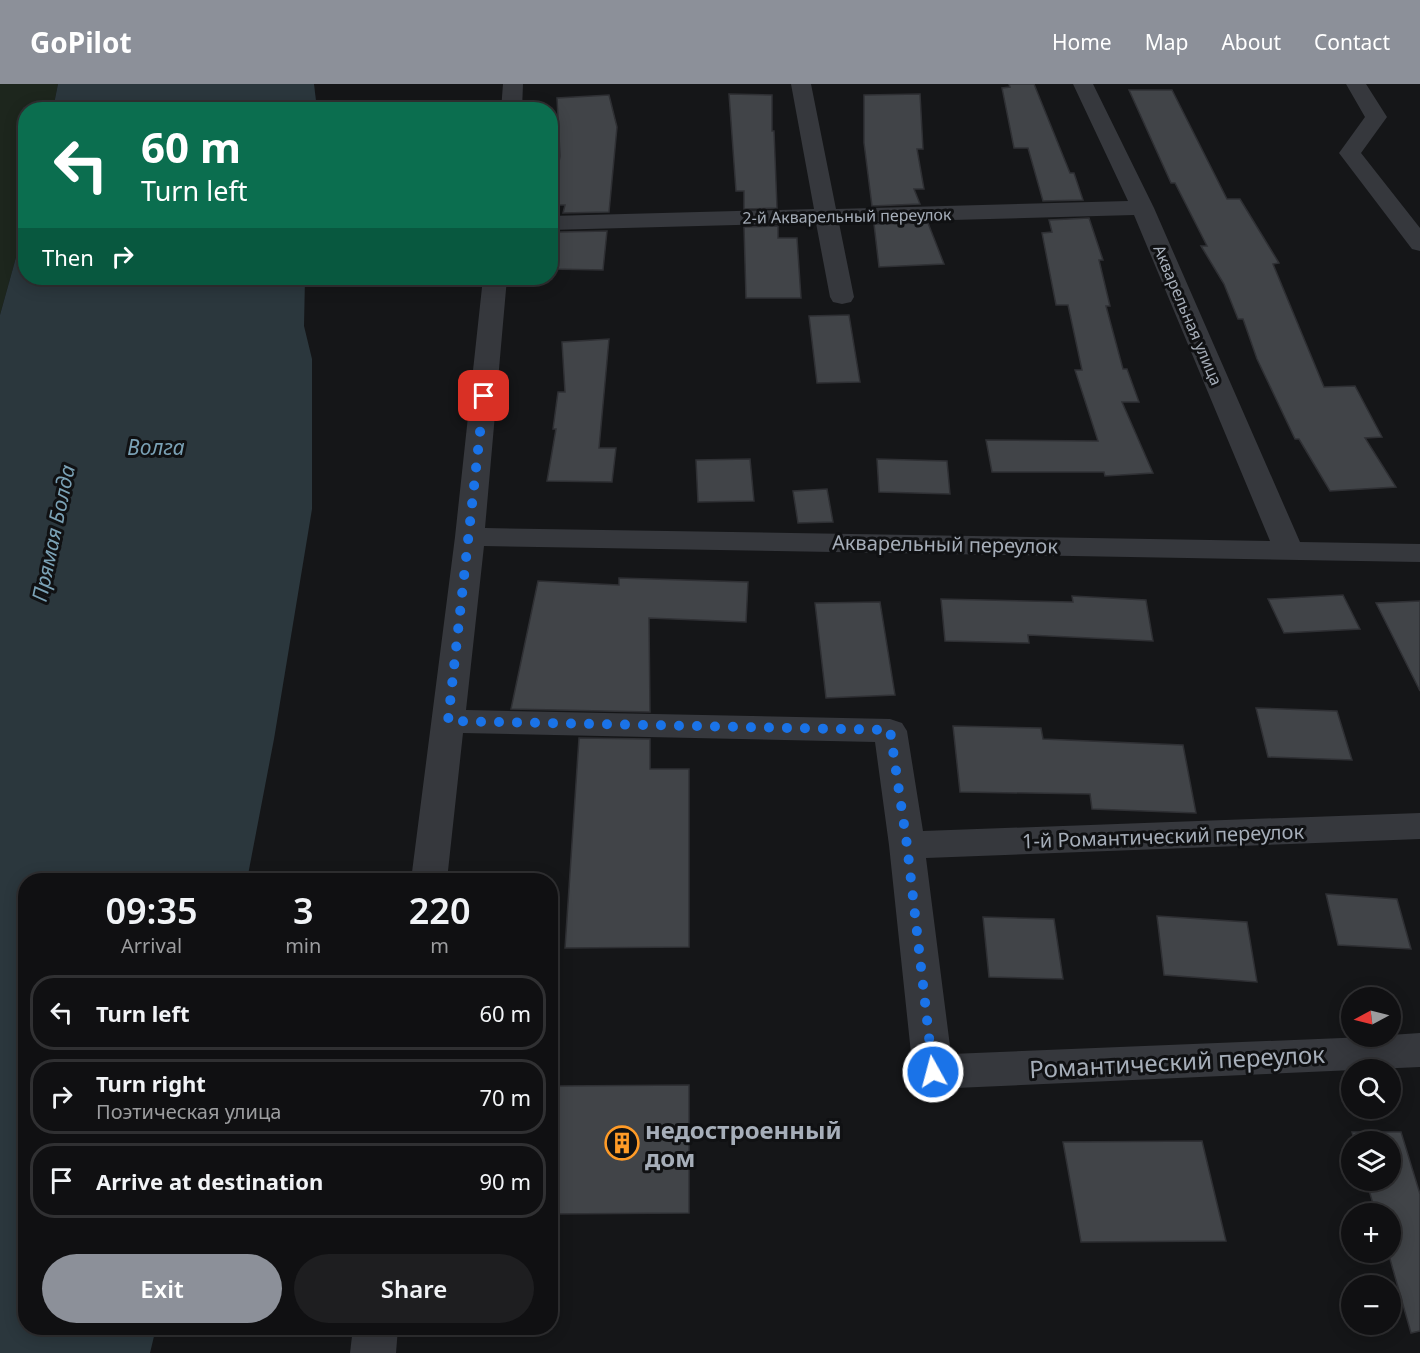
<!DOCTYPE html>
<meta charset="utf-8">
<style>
body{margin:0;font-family:"Noto Sans",sans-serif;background:#1e1e20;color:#f1f3f6;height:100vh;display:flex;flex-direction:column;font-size:22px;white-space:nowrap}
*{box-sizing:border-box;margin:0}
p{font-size:20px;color:#9c9d9f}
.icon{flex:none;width:33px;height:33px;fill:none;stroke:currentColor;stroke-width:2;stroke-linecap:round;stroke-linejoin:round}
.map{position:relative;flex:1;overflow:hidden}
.panel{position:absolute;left:18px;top:789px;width:540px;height:462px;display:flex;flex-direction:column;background:#101012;border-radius:24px;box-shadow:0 3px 15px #0003,0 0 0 2px #303032}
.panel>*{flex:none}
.top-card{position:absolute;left:18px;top:18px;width:540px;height:183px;border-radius:24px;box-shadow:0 3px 15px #0003,0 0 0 2px #303032;background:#0b6e4f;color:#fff;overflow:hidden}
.needle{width:39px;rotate:263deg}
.controls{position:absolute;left:1341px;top:903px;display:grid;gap:12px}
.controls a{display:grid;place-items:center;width:60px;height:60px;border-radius:50%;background:#101012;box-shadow:0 3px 15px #0003,0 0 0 2px #303032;font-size:30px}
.pin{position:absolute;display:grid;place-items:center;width:51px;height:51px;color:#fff;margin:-26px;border-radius:12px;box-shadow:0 3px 9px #0006}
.me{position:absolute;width:66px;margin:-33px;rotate:353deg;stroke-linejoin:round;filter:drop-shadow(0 0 4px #0008)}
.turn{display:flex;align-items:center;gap:21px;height:126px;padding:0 24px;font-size:27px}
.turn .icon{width:78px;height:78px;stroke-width:2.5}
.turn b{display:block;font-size:42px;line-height:51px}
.then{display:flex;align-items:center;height:57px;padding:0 24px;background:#0003;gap:12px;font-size:22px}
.eta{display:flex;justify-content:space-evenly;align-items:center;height:102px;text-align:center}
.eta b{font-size:36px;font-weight:600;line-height:42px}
.cta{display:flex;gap:12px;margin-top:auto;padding:12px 24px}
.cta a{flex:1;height:69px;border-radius:36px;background:#8c9099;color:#fff;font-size:24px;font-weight:600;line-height:69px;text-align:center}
.cta a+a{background:#1e1e20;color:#f1f3f6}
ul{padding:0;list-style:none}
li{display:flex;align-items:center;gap:18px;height:75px;margin:0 12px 9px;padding:0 12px;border:3px solid #303032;border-radius:24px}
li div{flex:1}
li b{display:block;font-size:22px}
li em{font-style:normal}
header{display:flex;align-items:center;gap:36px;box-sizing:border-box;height:84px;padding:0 30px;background:#8c9099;color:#fff}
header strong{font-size:28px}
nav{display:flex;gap:33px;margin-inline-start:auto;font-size:21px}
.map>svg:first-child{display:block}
.green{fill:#1d261d}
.water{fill:#2b373d}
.building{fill:#414448;stroke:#2f3034;stroke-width:1.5}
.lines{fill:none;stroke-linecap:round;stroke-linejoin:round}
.minor{fill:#36383d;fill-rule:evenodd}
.route{stroke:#1a73e8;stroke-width:10;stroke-dasharray:0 18}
.labels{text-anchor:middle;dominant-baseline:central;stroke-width:6;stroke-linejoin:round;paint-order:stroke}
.far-street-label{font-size:16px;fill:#a6aeb9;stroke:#101113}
.street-label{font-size:20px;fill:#a6aeb9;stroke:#101113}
.water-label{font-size:21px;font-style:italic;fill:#7ba2b6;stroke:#101113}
.near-street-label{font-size:24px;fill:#a6aeb9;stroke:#101113}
.near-poi-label{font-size:24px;font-weight:bold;fill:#a6aeb9;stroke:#101113;text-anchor:start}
</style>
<header>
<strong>GoPilot</strong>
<nav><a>Home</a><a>Map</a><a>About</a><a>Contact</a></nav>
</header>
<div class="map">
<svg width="1420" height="1269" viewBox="0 0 1420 1269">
<rect width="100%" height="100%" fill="#151618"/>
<polygon class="green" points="0,0 58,0 53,25 26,26 25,141 0,231"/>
<g class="water">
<polygon points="58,0 314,0 317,25 53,25"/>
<polygon points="25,141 26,194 305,194 304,242 312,275 312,425 274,655 247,796 26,796 26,1244 156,1244 150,1269 0,1269 0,231"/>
</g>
<g class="building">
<polygon points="1009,0 1034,0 1070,89 1074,89 1083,116 1043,117 1028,64 1014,64 1002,4 1010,3"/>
<polygon points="1129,6 1172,6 1227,115 1240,115 1279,179 1273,180 1324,303 1355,302 1382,353 1365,354 1396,403 1330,407 1299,355 1295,355 1257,275 1243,235 1238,235 1224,200 1201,162 1207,162 1175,99 1171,99"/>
<polygon points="729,10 772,11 772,47 774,47 777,124 744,125 744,107 736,107"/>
<polygon points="920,10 923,65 917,65 924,105 914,105 920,120 872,122 864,59 864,11"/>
<polygon points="609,11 617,43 609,128 563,129 565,121 552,121 560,72 557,14"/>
<polygon points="1089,134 1103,176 1099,176 1110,222 1106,222 1123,285 1127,285 1139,318 1122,318 1153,389 1105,392 1104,388 992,388 986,356 1098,357 1075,286 1082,286 1068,221 1056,221 1042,149 1052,148 1049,136"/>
<polygon points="928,139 944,180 879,183 874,140"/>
<polygon points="778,142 778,154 797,154 801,214 746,214 744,143"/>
<polygon points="607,147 603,186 551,185 559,148"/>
<polygon points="849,231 860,298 817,299 809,232"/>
<polygon points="609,255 599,364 616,364 612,398 547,397 556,345 553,345 558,308 565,308 562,258"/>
<polygon points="750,375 754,417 698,418 696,376"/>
<polygon points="877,375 947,377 950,410 879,408"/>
<polygon points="827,405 833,438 798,439 793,407"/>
<polygon points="619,494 748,498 746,538 649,534 650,628 511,625 538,497 619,501"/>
<polygon points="1343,511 1360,545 1284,549 1268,515"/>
<polygon points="1072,512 1146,516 1153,557 1028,551 1029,559 945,557 941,515 1073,518"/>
<polygon points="1420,517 1420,607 1376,519"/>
<polygon points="880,518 895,611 826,614 815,519"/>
<polygon points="1256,624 1337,627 1352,676 1268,673"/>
<polygon points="953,642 1041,644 1043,655 1183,661 1196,729 1092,725 1090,710 960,708"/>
<polygon points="579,654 650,655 650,685 689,685 689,863 565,864"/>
<polygon points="1326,810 1397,815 1411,865 1338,861"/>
<polygon points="1157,832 1247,838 1257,898 1164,891"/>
<polygon points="983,833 1054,835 1063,895 989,893"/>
<polygon points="689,1001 689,1129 550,1130 558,1002"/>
<polygon points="1352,1048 1401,1048 1420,1110 1420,1247 1411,1249 1388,1168 1390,1168 1390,1130 1376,1130 1366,1096 1390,1096 1390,1058 1355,1058"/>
<polygon points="1202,1057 1226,1157 1081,1158 1063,1058"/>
</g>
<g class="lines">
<g class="minor">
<polygon points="503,0 523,0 522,26 501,26"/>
<polygon points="791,0 811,0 836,125 1128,117 1073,0 1093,0 1154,124 1300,458 1420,460 1420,478 484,462 466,626 890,635 902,639 907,647 923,747 1420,729 1420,755 926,774 951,970 1390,952 1390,951 1420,949 1420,983 933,1005 919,1000 913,988 889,761 875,658 463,649 447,796 411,796 455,453 483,194 507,194 485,444 1270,457 1134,131 839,139 854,213 851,218 842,220 833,218 830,213 816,139 550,146 550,132 814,125"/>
<polygon points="1346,0 1366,0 1387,33 1361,69 1420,144 1420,167 1412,165 1339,69 1365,33"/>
<polygon points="353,1244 398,1244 396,1269 350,1269"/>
</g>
</g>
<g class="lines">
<polyline class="route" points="484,312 448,637 890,646 907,761 933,988"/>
</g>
<defs>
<symbol id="building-ring" viewBox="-11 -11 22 22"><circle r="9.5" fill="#101113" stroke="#ff9b27" stroke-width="1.5"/><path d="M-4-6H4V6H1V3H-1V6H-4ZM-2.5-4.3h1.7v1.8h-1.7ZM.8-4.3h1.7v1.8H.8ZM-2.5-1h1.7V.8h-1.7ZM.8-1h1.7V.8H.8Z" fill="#ff9b27"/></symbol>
</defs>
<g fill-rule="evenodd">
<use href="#building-ring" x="603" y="1040" width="38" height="38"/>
</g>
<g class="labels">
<g class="far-street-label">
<text transform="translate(847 132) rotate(-1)">2-й Акварельный переулок</text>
<text transform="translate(1188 231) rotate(67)">Акварельная улица</text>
</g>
<g class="street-label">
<text transform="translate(945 460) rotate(1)">Акварельный переулок</text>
<text transform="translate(1163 752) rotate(-2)">1-й Романтический переулок</text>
</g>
<g class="water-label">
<text x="156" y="363">Волга</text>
<text transform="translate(53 449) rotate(-78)">Прямая Болда</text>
</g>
<g class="near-street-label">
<text transform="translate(1177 977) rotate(-3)">Романтический переулок</text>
</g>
<g class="near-poi-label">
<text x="645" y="1045">недостроенный<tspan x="645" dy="28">дом</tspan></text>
</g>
</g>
</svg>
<div class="controls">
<a><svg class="needle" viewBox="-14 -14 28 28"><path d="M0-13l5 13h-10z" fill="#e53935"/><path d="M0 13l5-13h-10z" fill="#9c9d9f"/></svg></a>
<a><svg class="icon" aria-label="search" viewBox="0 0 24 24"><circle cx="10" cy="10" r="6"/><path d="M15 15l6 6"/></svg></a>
<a><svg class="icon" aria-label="layers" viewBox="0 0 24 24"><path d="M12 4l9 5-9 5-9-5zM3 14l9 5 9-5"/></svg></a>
<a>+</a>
<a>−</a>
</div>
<div class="pin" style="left:484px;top:312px;background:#d93025"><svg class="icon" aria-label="arrive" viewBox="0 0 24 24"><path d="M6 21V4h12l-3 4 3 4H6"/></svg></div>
<svg class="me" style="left:933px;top:988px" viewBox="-20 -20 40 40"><circle r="17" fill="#1a73e8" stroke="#fff" stroke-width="3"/><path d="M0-11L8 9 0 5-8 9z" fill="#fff"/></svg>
<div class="top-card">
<div class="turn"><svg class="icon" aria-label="left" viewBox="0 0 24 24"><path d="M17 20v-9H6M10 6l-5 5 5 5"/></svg><div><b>60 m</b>Turn left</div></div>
<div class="then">Then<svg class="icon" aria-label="right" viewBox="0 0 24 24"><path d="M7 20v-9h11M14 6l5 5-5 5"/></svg></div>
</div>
<section class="panel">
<div class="eta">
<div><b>09:35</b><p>Arrival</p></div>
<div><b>3</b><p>min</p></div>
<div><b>220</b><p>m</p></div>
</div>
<ul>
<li><svg class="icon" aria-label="left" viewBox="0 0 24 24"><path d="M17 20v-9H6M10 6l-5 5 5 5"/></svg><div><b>Turn left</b></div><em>60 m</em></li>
<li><svg class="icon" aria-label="right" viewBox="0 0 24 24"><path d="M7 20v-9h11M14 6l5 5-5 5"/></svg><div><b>Turn right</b><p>Поэтическая улица</p></div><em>70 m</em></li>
<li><svg class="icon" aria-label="arrive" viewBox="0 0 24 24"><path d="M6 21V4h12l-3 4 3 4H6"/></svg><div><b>Arrive at destination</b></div><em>90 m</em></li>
</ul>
<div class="cta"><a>Exit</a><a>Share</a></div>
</section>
</div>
